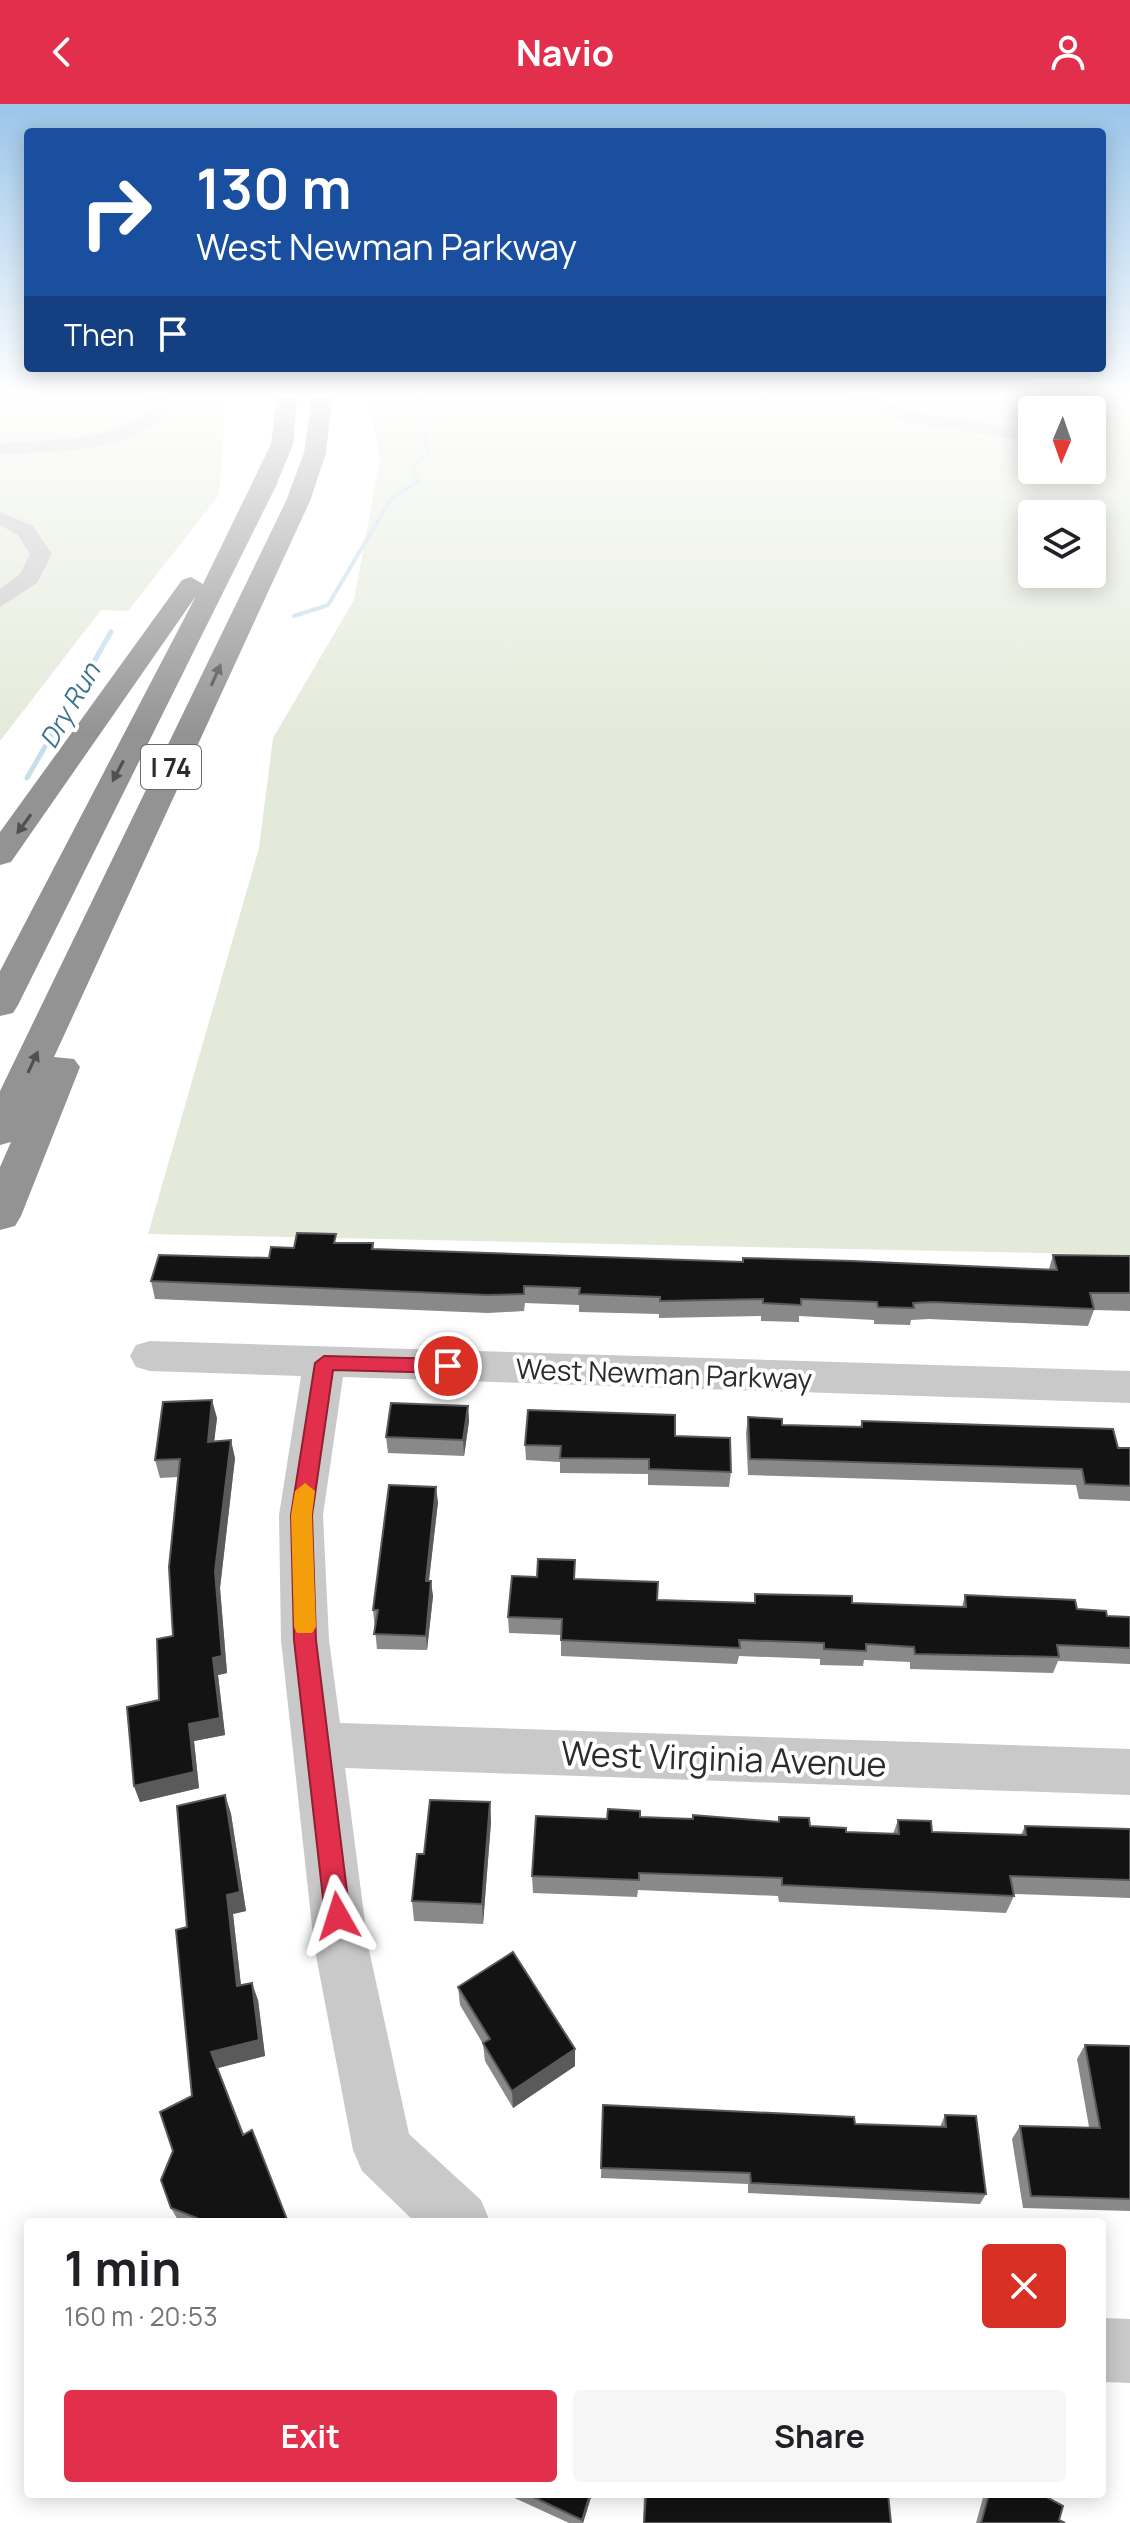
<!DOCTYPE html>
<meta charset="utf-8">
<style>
body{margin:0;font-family:Manrope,sans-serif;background:#f6f6f6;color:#202124;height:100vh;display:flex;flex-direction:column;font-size:30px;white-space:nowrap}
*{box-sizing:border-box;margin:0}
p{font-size:26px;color:#757577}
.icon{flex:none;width:44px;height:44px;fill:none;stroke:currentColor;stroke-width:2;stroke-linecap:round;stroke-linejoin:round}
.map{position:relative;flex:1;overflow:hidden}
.side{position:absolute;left:24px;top:2114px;width:1082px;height:280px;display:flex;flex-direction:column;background:#fff;border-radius:8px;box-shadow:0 4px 20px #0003}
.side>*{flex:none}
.guide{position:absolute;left:24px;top:24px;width:1082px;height:244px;border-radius:8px;box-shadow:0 4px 20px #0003;background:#1a4fa0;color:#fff;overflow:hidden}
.needle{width:52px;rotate:182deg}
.controls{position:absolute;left:1018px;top:292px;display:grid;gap:16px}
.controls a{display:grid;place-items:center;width:88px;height:88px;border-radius:8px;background:#fff;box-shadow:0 4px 20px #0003;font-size:40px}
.pin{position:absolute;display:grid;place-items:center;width:68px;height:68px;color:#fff;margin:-34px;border:4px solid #fff;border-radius:50%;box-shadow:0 2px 8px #0007}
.me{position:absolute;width:88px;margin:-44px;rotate:354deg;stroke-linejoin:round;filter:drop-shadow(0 0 6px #0008)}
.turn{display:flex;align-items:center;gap:28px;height:168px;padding:0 40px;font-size:36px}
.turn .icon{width:104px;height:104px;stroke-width:2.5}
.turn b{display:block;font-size:56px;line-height:68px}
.then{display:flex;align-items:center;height:76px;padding:0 40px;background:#0003;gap:16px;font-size:30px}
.round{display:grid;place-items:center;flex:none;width:84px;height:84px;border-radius:8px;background:#f6f6f6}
.headline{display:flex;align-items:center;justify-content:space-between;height:136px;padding:0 40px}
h1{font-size:48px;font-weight:700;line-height:60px}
.primary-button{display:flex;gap:16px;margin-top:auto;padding:16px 40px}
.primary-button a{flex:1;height:92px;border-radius:8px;background:#e22f4c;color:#fff;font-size:32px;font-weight:700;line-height:92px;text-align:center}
.primary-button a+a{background:#f6f6f6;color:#202124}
header{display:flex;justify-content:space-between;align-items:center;height:104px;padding:0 40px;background:#e22f4c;color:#fff;font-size:36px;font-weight:700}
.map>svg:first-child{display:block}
.green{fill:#e4eada;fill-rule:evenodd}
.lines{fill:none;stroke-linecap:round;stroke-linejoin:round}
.stream-far1{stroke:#c6dfea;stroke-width:4}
.stream{stroke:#c6dfea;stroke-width:5}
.minor{fill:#c9c9c9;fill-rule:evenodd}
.highway{fill:#939393;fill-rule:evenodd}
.wall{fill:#898989}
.shaded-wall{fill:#5a5a5a}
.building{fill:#131313;stroke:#5a5a5a;stroke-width:2}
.oneway{fill:#505050}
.route{fill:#e22f4c;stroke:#931f31;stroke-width:2}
.slow{fill:#f59e0b}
.labels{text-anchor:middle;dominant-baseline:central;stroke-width:8;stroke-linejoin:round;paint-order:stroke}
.far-water-label{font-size:26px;font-style:italic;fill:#3c748d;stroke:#fff}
.shield{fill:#fff;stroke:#6b6b6b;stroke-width:2}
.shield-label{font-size:26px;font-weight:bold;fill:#2c2c2c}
.street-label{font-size:28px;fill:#2c2c2c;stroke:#fff}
.near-street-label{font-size:34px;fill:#2c2c2c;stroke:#fff}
</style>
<header><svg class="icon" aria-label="back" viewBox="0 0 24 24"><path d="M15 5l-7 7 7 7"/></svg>Navio<svg class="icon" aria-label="person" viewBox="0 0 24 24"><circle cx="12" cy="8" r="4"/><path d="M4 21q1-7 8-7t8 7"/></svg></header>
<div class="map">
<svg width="1130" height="2419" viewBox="0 0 1130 2419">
<rect width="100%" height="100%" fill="#fff"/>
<g class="green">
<polygon points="0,293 226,293 219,391 128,507 101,506 0,637"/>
<path d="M369 293H1130V1151L148 1130 259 744 273 634 354 496 380 356ZM1032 306H1092V366H1032ZM1032 410H1092V470H1032Z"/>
</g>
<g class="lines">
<g class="stream-far1">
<polyline points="294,512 328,501 391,395 419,377 413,364 428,349 419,293"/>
<polyline points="110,530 111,527"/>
</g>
<polyline class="stream" points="27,674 111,528"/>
<g class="minor">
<path d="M146 293H164L171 305C136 351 52 346 0 351V339C49 335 114 339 152 304Z"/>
<polygon points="848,293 873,293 918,309 1019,324 1029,330 1019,336 907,318"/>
<polygon points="0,408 33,422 52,450 37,479 0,503 0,485 20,470 30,450 18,431 0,421"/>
<polygon points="150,1237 1130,1267 1130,1299 343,1273 323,1411 329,1536 340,1619 1130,1645 1130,1691 345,1664 368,1841 409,2030 481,2096 490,2118 415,2118 362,2067 353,2046 314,1841 281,1536 279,1411 301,1272 150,1267 136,1263 130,1252 136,1241"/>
<polygon points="1102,2214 1130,2215 1130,2279 1102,2278"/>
</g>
<g class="highway">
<polygon points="277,293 297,293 293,340 276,382 18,901 13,909 0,912 0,867 196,492 11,758 0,761 0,728 182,476 191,473 203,480 271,340"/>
<polygon points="312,293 332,293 326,349 310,397 54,953 74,955 80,963 21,1112 15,1122 0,1126 0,1063 11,1038 0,1041 0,987 286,397 304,349"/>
</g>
</g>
<g class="wall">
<polygon points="337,1139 373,1139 374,1145 742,1158 1049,1165 1053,1151 1130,1152 1130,1207 1094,1206 1088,1222 929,1215 911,1216 910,1221 874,1220 874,1216 799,1212 799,1218 761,1217 761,1212 659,1214 659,1210 579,1208 579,1201 525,1199 524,1207 488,1209 155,1195 151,1177 269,1154 294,1144"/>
<polygon points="468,1302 469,1317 464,1352 388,1349 386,1333"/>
<polygon points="748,1313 782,1321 860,1323 862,1317 1130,1344 1130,1397 1079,1395 1076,1381 748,1371 746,1329"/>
<polygon points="217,1314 214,1337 235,1354 220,1484 227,1569 218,1571 225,1631 194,1637 199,1684 140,1698 134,1682 159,1596 173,1532 178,1373 160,1374 155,1356"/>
<polygon points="675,1332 731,1368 729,1383 648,1381 648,1370 560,1369 560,1358 526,1356 525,1341"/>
<polygon points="438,1398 429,1477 433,1492 427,1546 377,1545 373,1506"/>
<polygon points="755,1490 852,1499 962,1503 965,1491 1077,1505 1107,1512 1130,1513 1130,1560 1058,1557 1053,1569 910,1565 910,1558 864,1556 863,1562 820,1561 820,1555 739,1552 737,1560 561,1552 561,1531 509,1529 508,1513 657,1496 754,1499"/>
<polygon points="225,1691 231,1710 246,1807 233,1810 241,1881 258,1896 265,1952 218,1964 244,2030 288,2118 179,2118 171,2104 173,2047 192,1992 187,1823"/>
<polygon points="490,1698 491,1718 483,1820 414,1817 412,1797"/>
<polygon points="640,1713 778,1718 779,1713 810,1722 846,1728 893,1730 898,1716 932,1728 1021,1731 1025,1722 1130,1725 1130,1794 1013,1790 1014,1792 1006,1809 779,1798 778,1792 638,1786 637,1793 533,1789 532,1772 607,1715"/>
<polygon points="458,1883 575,1945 575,1962 513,2004 485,1957 483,1940 460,1901"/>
<polygon points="1085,1941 1130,1942 1130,2107 1023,2104 1012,2035 1020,2022 1089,2023 1077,1955"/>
<polygon points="603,2001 855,2020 940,2023 945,2011 986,2090 980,2100 748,2089 748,2080 601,2074"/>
<polygon points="506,2390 592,2390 583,2419 569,2419"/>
<polygon points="644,2390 888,2390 891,2419 643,2419"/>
<polygon points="984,2390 1041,2390 1059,2416 1065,2419 976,2419"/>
</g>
<g class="shaded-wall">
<polygon points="212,1296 217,1314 212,1356 208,1338"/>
<polygon points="468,1302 469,1317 464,1352 463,1336"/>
<polygon points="231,1336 235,1354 220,1484 227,1569 218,1571 225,1631 194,1637 199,1684 140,1698 134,1682 189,1620 213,1554 215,1467"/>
<polygon points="436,1383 438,1398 427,1492 426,1477"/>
<polygon points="431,1477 433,1492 427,1546 426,1532"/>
<polygon points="225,1691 231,1710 246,1807 233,1810 243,1900 237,1882 227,1791"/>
<polygon points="490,1698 491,1718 483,1820 482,1800"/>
<polygon points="252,1879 258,1896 265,1952 218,1964 211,1948"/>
<polygon points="575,1945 575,1962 513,2004 512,1987"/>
<polygon points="590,2390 592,2390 583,2419 582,2419"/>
</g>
<g class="building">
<polygon points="297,1129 336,1130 334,1139 373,1139 372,1145 743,1158 743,1154 852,1157 1057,1166 1053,1151 1130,1152 1130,1189 1090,1189 1094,1205 933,1198 913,1199 914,1204 878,1203 877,1198 801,1195 801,1201 763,1199 763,1195 660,1197 660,1193 579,1190 580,1184 524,1182 524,1190 487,1191 151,1177 159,1151 269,1154 271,1143 294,1144"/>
<polygon points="212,1296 208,1338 231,1336 215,1467 222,1552 213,1554 220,1614 189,1620 194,1668 134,1682 127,1603 159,1596 157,1535 173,1532 169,1463 180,1355 155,1356 163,1298"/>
<polygon points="391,1299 468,1302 463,1336 386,1333"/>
<polygon points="528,1306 675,1311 675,1332 730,1334 731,1368 649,1365 649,1355 560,1354 561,1342 525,1341"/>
<polygon points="748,1313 782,1315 782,1321 862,1323 862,1317 1113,1325 1118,1344 1130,1344 1130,1382 1085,1380 1082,1365 750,1355"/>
<polygon points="389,1381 436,1383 426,1477 431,1477 426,1532 374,1530 378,1506 373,1506"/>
<polygon points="538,1455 575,1456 574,1475 658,1478 657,1496 755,1499 755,1490 852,1492 852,1499 966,1503 965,1491 1075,1496 1077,1505 1106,1507 1107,1512 1130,1513 1130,1544 1057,1541 1059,1553 915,1550 914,1543 866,1540 866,1547 824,1545 824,1539 739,1536 740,1544 561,1536 562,1515 508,1513 512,1472 537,1473"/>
<polygon points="225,1691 240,1788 227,1791 237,1882 252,1879 259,1936 211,1948 243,2031 252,2026 288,2118 198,2118 197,2114 171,2104 161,2076 173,2047 160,2008 192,1992 176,1826 187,1823 177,1702"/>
<polygon points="430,1696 490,1698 482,1800 412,1797 417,1750 424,1750"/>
<polygon points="608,1705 640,1707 640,1713 693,1715 693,1711 779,1718 779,1713 809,1714 810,1722 846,1724 846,1728 899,1730 898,1716 931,1717 932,1728 1026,1731 1025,1722 1130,1725 1130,1776 1010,1772 1014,1792 782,1781 782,1774 639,1769 639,1776 532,1772 536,1712 607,1715"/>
<polygon points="513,1848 575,1945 512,1987 483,1939 490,1935 458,1883"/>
<polygon points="1085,1941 1130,1942 1130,2095 1031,2092 1020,2022 1100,2024"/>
<polygon points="603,2001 854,2013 855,2020 946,2023 945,2011 976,2012 986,2090 751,2079 750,2069 601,2064"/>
<polygon points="527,2390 590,2390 582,2416"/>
<polygon points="646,2390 888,2390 891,2419 644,2419"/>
<polygon points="989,2390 1041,2390 1063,2402 1059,2416 1065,2419 981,2419"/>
</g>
<defs><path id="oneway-solid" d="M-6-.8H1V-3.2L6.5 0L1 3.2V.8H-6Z" transform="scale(2)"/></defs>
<g class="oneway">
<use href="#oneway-solid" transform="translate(216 571) rotate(-66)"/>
<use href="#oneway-solid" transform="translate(118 667) rotate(118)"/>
<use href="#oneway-solid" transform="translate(24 720) rotate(126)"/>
<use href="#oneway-solid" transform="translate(33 958) rotate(-65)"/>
</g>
<linearGradient id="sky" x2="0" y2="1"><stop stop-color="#9ac5e9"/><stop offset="0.46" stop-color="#fff"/><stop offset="1" stop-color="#fff" stop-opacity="0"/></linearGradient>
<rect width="1130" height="631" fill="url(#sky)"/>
<polygon class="route" points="324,1252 448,1255 458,1262 448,1269 333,1266 312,1411 316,1536 350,1812 347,1821 338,1824 329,1821 325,1812 294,1536 291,1411 315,1259"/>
<polygon class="slow" points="305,1379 315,1387 312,1411 316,1523 312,1529 297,1529 294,1523 291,1411 295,1387"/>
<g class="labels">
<g class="far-water-label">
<text transform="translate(69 601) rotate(-60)">Dry Run</text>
</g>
<rect class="shield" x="141" y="641" width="60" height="44" rx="6"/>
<g class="shield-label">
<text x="171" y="663">I 74</text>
</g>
<g class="street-label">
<text transform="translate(664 1269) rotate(2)">West Newman Parkway</text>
</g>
<g class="near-street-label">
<text transform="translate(724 1654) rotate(2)">West Virginia Avenue</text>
</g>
</g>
</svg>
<div class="controls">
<a><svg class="needle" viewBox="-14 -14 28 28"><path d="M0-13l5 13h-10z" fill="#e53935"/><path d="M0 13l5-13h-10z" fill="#757577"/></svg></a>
<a><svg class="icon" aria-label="layers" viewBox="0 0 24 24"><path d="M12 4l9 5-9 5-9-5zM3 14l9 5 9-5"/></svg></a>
</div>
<div class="pin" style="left:448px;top:1262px;background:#d93025"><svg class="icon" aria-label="arrive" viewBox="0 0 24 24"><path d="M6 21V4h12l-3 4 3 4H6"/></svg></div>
<svg class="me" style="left:338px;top:1812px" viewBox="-20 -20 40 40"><path d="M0-17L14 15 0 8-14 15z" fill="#e22f4c" stroke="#fff" stroke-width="4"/></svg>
<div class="guide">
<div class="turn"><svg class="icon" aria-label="right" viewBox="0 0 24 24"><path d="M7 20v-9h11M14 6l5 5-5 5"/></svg><div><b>130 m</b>West Newman Parkway</div></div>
<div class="then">Then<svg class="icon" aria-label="arrive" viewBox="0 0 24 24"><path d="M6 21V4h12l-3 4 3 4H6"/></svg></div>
</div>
<section class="side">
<div class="headline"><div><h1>1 min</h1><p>160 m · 20:53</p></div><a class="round" style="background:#d93025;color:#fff"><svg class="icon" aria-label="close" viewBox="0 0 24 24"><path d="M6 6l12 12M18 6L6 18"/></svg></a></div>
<div class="primary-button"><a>Exit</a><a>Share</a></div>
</section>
</div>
